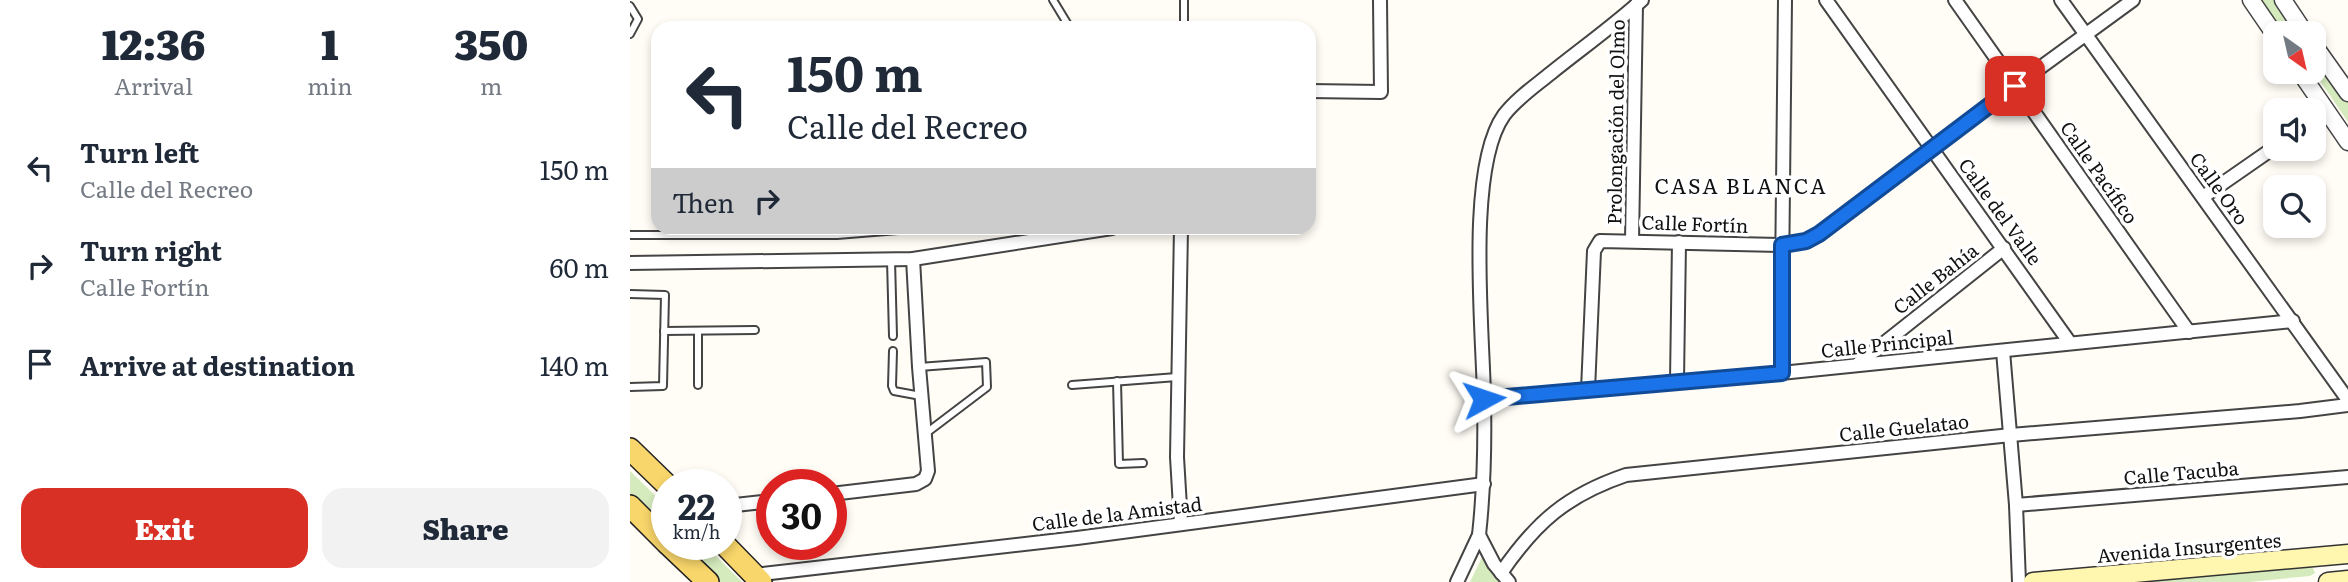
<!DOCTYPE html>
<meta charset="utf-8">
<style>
body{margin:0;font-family:Literata,serif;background:#f2f2f3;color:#1f2937;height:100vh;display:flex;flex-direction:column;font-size:26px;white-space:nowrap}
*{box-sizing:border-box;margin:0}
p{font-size:23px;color:#747a83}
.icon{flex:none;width:38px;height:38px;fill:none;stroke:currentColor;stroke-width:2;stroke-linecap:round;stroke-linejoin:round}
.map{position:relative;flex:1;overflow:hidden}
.drawer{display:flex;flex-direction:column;background:#fff;width:630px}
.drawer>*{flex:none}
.top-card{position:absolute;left:21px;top:21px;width:665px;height:214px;border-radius:21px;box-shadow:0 4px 10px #0003;background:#fff;color:#1f2937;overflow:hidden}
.needle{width:46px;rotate:146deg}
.controls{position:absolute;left:1633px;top:21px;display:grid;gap:14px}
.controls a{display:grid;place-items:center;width:63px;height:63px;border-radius:14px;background:#fff;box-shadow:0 4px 10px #0003;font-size:35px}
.speed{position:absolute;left:21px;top:469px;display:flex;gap:14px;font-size:35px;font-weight:700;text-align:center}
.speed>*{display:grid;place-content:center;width:91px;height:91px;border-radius:50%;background:#fff;box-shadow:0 4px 10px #0003;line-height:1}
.speed small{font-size:18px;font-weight:400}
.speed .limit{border:10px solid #d22;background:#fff;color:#111}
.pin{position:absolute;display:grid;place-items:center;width:60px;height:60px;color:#fff;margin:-30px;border-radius:14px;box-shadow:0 4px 10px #0006}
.me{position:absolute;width:77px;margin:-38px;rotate:85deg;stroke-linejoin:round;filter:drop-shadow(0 0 5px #0008)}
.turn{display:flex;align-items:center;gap:24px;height:147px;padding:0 21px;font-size:32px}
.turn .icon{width:91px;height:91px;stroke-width:2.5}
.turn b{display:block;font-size:49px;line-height:60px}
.then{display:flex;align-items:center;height:66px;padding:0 21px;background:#0003;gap:14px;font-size:26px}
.eta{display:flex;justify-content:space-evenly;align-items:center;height:119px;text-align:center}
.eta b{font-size:42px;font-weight:800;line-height:49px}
.cta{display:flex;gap:14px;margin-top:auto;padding:14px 21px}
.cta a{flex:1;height:80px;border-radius:21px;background:#d93025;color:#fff;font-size:28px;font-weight:800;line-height:80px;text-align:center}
.cta a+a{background:#f2f2f3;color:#1f2937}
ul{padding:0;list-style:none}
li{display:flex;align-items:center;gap:21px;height:98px;padding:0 21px}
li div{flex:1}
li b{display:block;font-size:26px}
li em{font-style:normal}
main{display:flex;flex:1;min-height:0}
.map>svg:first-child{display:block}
.green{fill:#d5ebbd}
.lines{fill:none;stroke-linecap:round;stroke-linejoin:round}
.service-casing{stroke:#444;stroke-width:10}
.minor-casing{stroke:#444;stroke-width:16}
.tertiary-casing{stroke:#444;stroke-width:19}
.secondary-casing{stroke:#333;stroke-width:21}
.primary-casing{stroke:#222;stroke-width:24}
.service{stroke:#fff;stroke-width:6}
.minor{stroke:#fff;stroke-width:12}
.tertiary{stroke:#fff;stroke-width:16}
.secondary{stroke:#fff6b0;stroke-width:18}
.primary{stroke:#f9d66b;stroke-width:21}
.route-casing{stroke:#114b97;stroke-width:18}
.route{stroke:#1a73e8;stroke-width:12}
.labels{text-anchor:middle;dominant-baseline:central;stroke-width:7;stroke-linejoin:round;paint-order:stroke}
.street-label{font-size:19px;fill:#111;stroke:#fff}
.neighbourhood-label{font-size:21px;letter-spacing:2px;fill:#111;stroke:#fff}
</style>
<main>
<section class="drawer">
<div class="eta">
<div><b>12:36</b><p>Arrival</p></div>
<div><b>1</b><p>min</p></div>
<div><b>350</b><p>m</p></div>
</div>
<ul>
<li><svg class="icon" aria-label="left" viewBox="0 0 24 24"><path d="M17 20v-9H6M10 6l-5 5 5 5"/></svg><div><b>Turn left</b><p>Calle del Recreo</p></div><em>150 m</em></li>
<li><svg class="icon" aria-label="right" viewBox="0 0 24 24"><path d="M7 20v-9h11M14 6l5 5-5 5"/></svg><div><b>Turn right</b><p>Calle Fortín</p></div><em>60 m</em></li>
<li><svg class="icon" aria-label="arrive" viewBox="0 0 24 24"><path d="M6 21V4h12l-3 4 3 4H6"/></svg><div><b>Arrive at destination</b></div><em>140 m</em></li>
</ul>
<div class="cta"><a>Exit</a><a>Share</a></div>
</section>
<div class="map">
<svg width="1718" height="582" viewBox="0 0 1718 582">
<rect width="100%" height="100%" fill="#fffdf5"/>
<g class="green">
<polygon points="1630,0 1649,0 1673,33 1655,33"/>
<polygon points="1684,48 1718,97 1718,122 1684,72"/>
<polygon points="0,471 37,507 37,532 0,497"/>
<polygon points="50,544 74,544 112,582 89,582"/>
<polygon points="853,555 872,582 840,582"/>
<polygon points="1681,564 1685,573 1680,576 1619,582 1483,582"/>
</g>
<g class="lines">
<defs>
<g id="service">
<polyline points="423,0 440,28"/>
<polyline points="0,6 8,19 0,34"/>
<polyline points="554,28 554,0"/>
<polyline points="0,235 207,235 293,228"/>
<polyline points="261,260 263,336"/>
<polyline points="0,294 35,295 33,386 0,387"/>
<polyline points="34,331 125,330"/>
<polyline points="263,351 262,386 264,391 291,396"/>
<polyline points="289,367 356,362 357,387 295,434"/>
<polyline points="487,381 489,464 513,463"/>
<polyline points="68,385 68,331"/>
<polyline points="442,385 547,377"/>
</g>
<g id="minor">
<polyline points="1196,0 1440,343"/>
<polyline points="1325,0 1559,332"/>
<polyline points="1431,0 1718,400"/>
<polyline points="679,91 751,92 750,0"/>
<polyline points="1684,120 1696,111"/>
<polyline points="1573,197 1645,147"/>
<polyline points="1002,240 1006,5"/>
<polyline points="0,263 283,259 482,228"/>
<polyline points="1373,351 1386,505 1389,582"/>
<polyline points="1229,363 1374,248"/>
<polyline points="1151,373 1155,0"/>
<polyline points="1047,381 1049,242"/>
<polyline points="958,390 964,251 970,241 1152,245 1176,241 1189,234 1385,86 1503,0"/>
<polyline points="854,399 1151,373 1663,321"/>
<polyline points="201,494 286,484 295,479 298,471 289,367 283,259"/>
<polyline points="1386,505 1718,477"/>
<polyline points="96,506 142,501"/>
<polyline points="551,524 547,457 551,228"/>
<path d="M849 535C854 489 855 444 854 398 853 331 836 168 874 115 886 99 905 86 921 73 951 49 983 26 1012 0"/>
<path d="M871 573C906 522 937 495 996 475L1381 435 1670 411 1718 405"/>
<polyline points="124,575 447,538 854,484"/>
<polyline points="827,582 849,535 864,564 879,582"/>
</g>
<g id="tertiary">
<polyline points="1621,0 1645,35"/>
<polyline points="1653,0 1675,33"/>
<polyline points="1684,45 1718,93"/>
<polyline points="1670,72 1718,142"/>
</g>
<g id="secondary">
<polyline points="1403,582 1718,554"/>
<polyline points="1698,582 1718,580"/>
</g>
<g id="primary">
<polyline points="0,449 37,485"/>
<polyline points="0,506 37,543"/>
<polyline points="38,544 78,582"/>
<polyline points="94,544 131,582"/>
</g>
</defs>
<use href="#service" class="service-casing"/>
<use href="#minor" class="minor-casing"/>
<use href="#tertiary" class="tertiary-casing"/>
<use href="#secondary" class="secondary-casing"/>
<use href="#primary" class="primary-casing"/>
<use href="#service" class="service"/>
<use href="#minor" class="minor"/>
<use href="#tertiary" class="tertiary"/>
<use href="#secondary" class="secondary"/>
<use href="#primary" class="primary"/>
</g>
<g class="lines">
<defs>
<polyline id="route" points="854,399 1152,373 1152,245 1176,241 1189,234 1385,86"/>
</defs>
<use href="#route" class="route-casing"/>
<use href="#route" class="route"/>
</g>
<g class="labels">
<g class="street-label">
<text transform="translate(985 122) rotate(-89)">Prolongación del Olmo</text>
<text transform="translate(1470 172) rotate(55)">Calle Pacífico</text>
<text transform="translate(1590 188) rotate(54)">Calle Oro</text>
<text transform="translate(1371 211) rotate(54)">Calle del Valle</text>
<text transform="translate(1065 223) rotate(2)">Calle Fortín</text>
<text transform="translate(1305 278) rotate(-38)">Calle Bahía</text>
<text transform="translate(1257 343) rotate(-6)">Calle Principal</text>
<text transform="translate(1274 427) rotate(-6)">Calle Guelatao</text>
<text transform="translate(1551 472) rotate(-5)">Calle Tacuba</text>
<text transform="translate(487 513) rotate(-7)">Calle de la Amistad</text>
<text transform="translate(1559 547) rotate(-5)">Avenida Insurgentes</text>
</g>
<g class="neighbourhood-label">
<text x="1111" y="184">CASA BLANCA</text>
</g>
</g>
</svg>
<div class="controls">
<a><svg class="needle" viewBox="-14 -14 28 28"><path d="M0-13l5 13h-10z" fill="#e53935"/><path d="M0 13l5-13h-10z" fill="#747a83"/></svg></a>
<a><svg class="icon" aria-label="sound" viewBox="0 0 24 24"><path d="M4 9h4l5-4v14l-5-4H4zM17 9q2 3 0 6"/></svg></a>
<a><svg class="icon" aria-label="search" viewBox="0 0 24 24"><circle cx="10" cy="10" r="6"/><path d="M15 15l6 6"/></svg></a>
</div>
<div class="speed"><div>22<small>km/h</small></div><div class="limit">30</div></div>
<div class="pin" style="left:1385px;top:86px;background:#d93025"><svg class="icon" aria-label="arrive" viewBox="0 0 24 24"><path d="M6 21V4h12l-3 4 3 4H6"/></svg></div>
<svg class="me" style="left:854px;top:399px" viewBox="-20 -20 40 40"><path d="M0-17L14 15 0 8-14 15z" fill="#1a73e8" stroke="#fff" stroke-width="4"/></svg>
<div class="top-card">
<div class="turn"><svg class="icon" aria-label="left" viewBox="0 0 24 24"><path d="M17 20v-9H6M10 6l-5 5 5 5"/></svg><div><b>150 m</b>Calle del Recreo</div></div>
<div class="then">Then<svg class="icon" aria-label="right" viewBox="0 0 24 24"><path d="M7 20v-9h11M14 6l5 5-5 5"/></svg></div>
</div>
</div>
</main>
